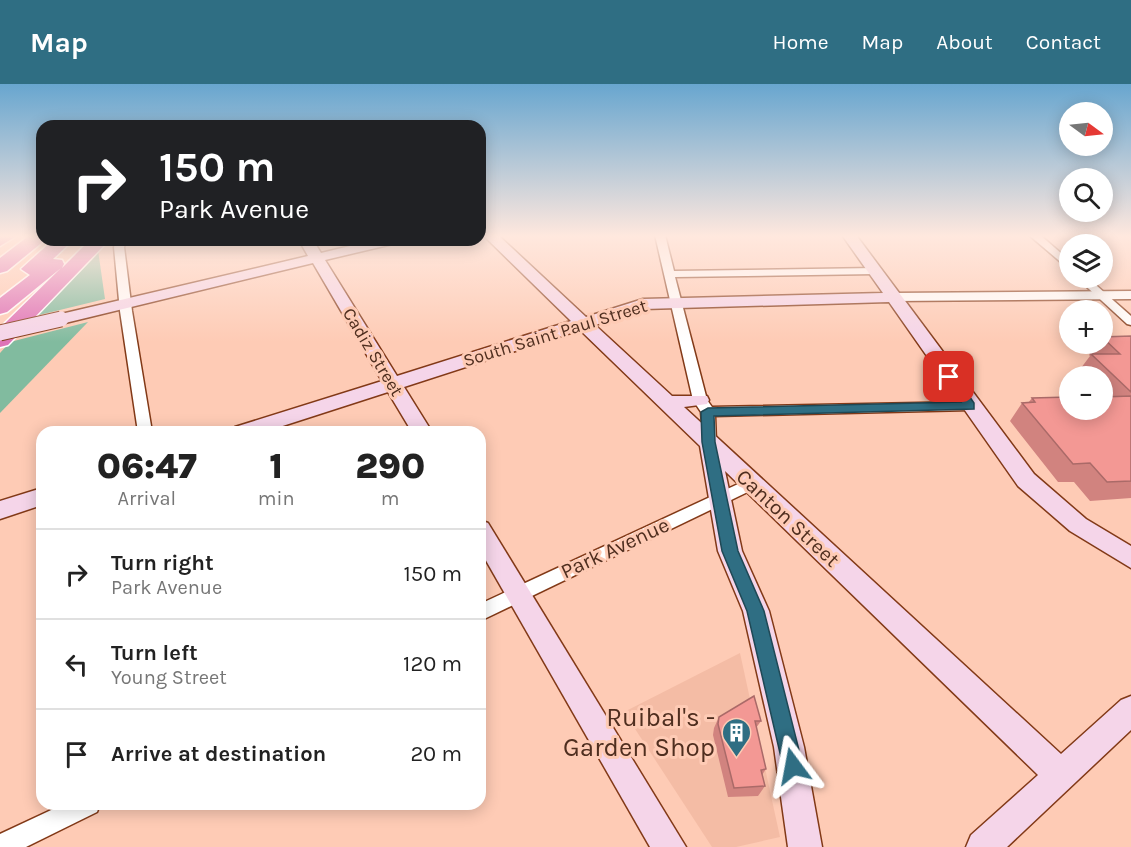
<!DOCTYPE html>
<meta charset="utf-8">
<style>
body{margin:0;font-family:Karla,sans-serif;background:#f6f6f6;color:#222;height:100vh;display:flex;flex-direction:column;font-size:22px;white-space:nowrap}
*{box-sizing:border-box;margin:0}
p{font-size:20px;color:#767676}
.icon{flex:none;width:33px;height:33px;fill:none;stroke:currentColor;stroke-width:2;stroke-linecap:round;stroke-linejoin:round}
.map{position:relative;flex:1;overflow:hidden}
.panel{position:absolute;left:36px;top:342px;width:450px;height:384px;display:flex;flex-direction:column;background:#fff;border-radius:18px;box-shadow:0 3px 15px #0003}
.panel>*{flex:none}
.banner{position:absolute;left:36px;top:36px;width:450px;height:126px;border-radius:18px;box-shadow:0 3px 15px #0003;background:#202124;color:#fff;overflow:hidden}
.needle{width:39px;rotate:105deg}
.controls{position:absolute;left:1059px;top:18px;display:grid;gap:12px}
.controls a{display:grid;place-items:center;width:54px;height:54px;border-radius:50%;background:#fff;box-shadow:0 3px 15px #0003;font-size:30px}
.pin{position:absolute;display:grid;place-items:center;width:51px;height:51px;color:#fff;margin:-26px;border-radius:12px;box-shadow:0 3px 9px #0006}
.me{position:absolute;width:66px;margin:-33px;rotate:347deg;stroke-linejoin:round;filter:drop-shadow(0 0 4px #0008)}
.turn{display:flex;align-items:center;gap:21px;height:126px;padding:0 24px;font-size:27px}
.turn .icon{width:78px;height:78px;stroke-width:2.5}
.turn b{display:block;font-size:42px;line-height:51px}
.eta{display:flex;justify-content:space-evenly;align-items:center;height:102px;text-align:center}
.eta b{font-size:36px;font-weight:800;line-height:42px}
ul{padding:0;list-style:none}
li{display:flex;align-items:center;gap:18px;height:90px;padding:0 24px;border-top:2px solid #e0e0e0}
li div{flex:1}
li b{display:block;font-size:22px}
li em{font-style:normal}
header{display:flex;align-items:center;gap:36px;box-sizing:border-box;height:84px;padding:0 30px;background:#2f6e83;color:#fff}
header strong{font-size:28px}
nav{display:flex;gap:33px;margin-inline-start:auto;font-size:21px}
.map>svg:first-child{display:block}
.built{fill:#f4bca5}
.green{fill:#81bb9f}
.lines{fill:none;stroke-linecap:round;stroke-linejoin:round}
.minor-casing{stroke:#823917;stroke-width:3}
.tertiary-casing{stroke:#823917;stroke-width:3}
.secondary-casing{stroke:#823917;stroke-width:3}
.motorway-casing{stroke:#fff;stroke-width:3}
.minor{fill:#fff;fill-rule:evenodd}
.tertiary{fill:#fff;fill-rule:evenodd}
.secondary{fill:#f5d5e9;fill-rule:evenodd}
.motorway{fill:#df73b7;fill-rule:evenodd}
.secondary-bridge-casing{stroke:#823917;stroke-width:17;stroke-linecap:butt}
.secondary-bridge{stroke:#f5d5e9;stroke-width:15}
.wall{fill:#d1837f}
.building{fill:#f39894;stroke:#aa6a68;stroke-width:1.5}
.route{fill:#2f6e83;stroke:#1f4855;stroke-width:1.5}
.labels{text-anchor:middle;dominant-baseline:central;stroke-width:6;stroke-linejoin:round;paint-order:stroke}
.far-street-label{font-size:18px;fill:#4f2e1f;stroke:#fecbb5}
.street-label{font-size:21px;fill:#4f2e1f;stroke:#fecbb5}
.near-poi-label{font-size:26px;fill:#4f2e1f;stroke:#fecbb5;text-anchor:end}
</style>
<header>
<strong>Map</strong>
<nav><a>Home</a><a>Map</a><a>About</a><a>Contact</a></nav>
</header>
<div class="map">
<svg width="1131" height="763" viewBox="0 0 1131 763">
<rect width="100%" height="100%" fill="#fecbb5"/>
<polygon class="built" points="740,569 780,753 736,763 712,763 624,628"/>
<g class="green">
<polygon points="98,166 105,215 31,233"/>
<polygon points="88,238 0,329 0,269 10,258"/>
</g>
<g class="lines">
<defs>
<g id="minor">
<polygon points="655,151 665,151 674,187 875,184 880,187 875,190 675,193 707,316 712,323 970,318 977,322 970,326 715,332 716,358 709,363 704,362 701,328 693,316"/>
<polygon points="1029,151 1040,151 1070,177 1070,186"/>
<polygon points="117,156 127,156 124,163 132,227 152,348 138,348 120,227 114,163"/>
<polygon points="1077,194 1088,194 1131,232 1131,241 1127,240"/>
<polygon points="751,394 756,396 759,400 756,404 480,537 480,520"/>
<polygon points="64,720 100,720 97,728 26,763 0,763 0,750"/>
</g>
<polygon id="tertiary" points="1131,207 1131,215 893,217 886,213 893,209"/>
<g id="secondary">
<polygon points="483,151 498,151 586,233 643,215 883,209 842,151 856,151 1034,390 1086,435 1131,462 1131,484 1070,447 1018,402 889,218 644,225 595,241 672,312 707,312 709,316 707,320 684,323 1061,670 1121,616 1131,612 1131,646 1007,763 966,763 971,751 1038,691 725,387 742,467 769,527 804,663 822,763 788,763 774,663 743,527 718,467 700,362 580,246 404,303 432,348 412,348 388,308 264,348 232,348 235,343 382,297 313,179 61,240 53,235 61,230 308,172 299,156 313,156 321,169 375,156 399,156 397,159 325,176 397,292 571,237"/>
<polygon points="42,404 42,421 0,435 0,417"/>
<polygon points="480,436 488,439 686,763 650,763 480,466"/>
</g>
<g id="motorway">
<polygon points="0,151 18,151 0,162"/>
<polygon points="30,151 42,151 42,156 45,156 7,187 0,189 0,174"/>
<polygon points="53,156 73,156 53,175 62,176 64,180 62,184 90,156 109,156 8,261 0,263 0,244 61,184 7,228 0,230 0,214 30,191 21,185"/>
</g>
</defs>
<use href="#minor" class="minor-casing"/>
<use href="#tertiary" class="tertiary-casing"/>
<use href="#secondary" class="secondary-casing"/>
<use href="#motorway" class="motorway-casing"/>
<use href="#minor" class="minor"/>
<use href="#tertiary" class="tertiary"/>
<use href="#secondary" class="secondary"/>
<use href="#motorway" class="motorway"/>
<defs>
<polyline id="secondary-bridge" points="0,249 61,235"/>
</defs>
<use href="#secondary-bridge" class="secondary-bridge-casing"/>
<use href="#secondary-bridge" class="secondary-bridge"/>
</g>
<g class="wall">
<polygon points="1131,252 1131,414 1090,417 1074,398 1058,398 1010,337 1022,319 1028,319 1032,314 1102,326 1102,292 1082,292 1078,288 1090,272 1089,271 1097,260 1102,260 1102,253"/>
<polygon points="719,633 761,637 756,644 766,685 762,691 765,702 758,712 728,713 713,651 714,644"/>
</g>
<g class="building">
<polygon points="1131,252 1131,308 1091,270 1120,270 1102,253"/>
<polygon points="1131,312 1131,397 1107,398 1090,379 1073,380 1022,319 1035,318 1032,314 1070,313 1070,326 1102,326 1102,313"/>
<polygon points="754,612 761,637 755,637 766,685 761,686 765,702 734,704 718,640 719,633"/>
</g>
<linearGradient id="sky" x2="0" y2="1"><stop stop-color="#68a6cf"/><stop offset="0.59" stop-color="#ffe8de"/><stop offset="1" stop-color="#ffe8de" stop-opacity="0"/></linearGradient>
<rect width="1131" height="258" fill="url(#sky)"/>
<polygon class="route" points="949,289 954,290 974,319 974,325 714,332 715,358 738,467 764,527 803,682 800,689 793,692 786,689 783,682 747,527 722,467 702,358 701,328 708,324 961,318 943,293"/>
<defs>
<symbol id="building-pin" viewBox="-11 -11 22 30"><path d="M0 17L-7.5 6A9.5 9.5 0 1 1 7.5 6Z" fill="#2f6e83" stroke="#fecbb5"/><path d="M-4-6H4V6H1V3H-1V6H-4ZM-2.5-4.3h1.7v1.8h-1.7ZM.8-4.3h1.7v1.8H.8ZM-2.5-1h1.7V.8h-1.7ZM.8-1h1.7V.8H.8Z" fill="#fff"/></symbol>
</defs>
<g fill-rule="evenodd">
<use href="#building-pin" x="720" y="632" width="33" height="45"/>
</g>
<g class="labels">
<g class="far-street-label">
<text transform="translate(555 249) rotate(-17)">South Saint Paul Street</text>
<text transform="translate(373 268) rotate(59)">Cadiz Street</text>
</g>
<g class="street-label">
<text transform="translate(788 434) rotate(43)">Canton Street</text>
<text transform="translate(615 464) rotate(-25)">Park Avenue</text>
</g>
<g class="near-poi-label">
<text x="715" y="633">Ruibal's -<tspan x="715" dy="30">Garden Shop</tspan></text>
</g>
</g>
</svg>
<div class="controls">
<a><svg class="needle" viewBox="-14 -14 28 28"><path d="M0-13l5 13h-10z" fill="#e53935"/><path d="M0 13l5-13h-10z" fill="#767676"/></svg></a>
<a><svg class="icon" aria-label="search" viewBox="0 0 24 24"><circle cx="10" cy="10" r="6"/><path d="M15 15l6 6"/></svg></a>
<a><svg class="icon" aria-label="layers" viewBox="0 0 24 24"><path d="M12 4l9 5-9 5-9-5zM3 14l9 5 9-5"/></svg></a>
<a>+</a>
<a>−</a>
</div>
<div class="pin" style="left:949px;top:293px;background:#d93025"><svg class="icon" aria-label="arrive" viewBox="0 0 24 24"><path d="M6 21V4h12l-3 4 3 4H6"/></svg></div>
<svg class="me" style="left:793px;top:682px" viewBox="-20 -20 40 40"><path d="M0-17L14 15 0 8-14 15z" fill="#2f6e83" stroke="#fff" stroke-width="4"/></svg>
<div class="banner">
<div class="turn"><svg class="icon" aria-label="right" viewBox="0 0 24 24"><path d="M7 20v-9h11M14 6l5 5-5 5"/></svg><div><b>150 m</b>Park Avenue</div></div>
</div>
<section class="panel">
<div class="eta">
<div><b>06:47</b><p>Arrival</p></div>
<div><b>1</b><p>min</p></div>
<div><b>290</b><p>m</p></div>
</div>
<ul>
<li><svg class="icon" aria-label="right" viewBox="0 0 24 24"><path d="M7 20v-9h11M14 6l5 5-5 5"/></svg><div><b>Turn right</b><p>Park Avenue</p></div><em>150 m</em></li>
<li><svg class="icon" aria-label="left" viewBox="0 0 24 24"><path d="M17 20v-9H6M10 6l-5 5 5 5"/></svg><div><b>Turn left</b><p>Young Street</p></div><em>120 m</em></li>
<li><svg class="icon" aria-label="arrive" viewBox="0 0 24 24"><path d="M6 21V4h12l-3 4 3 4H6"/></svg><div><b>Arrive at destination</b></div><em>20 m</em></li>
</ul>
</section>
</div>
